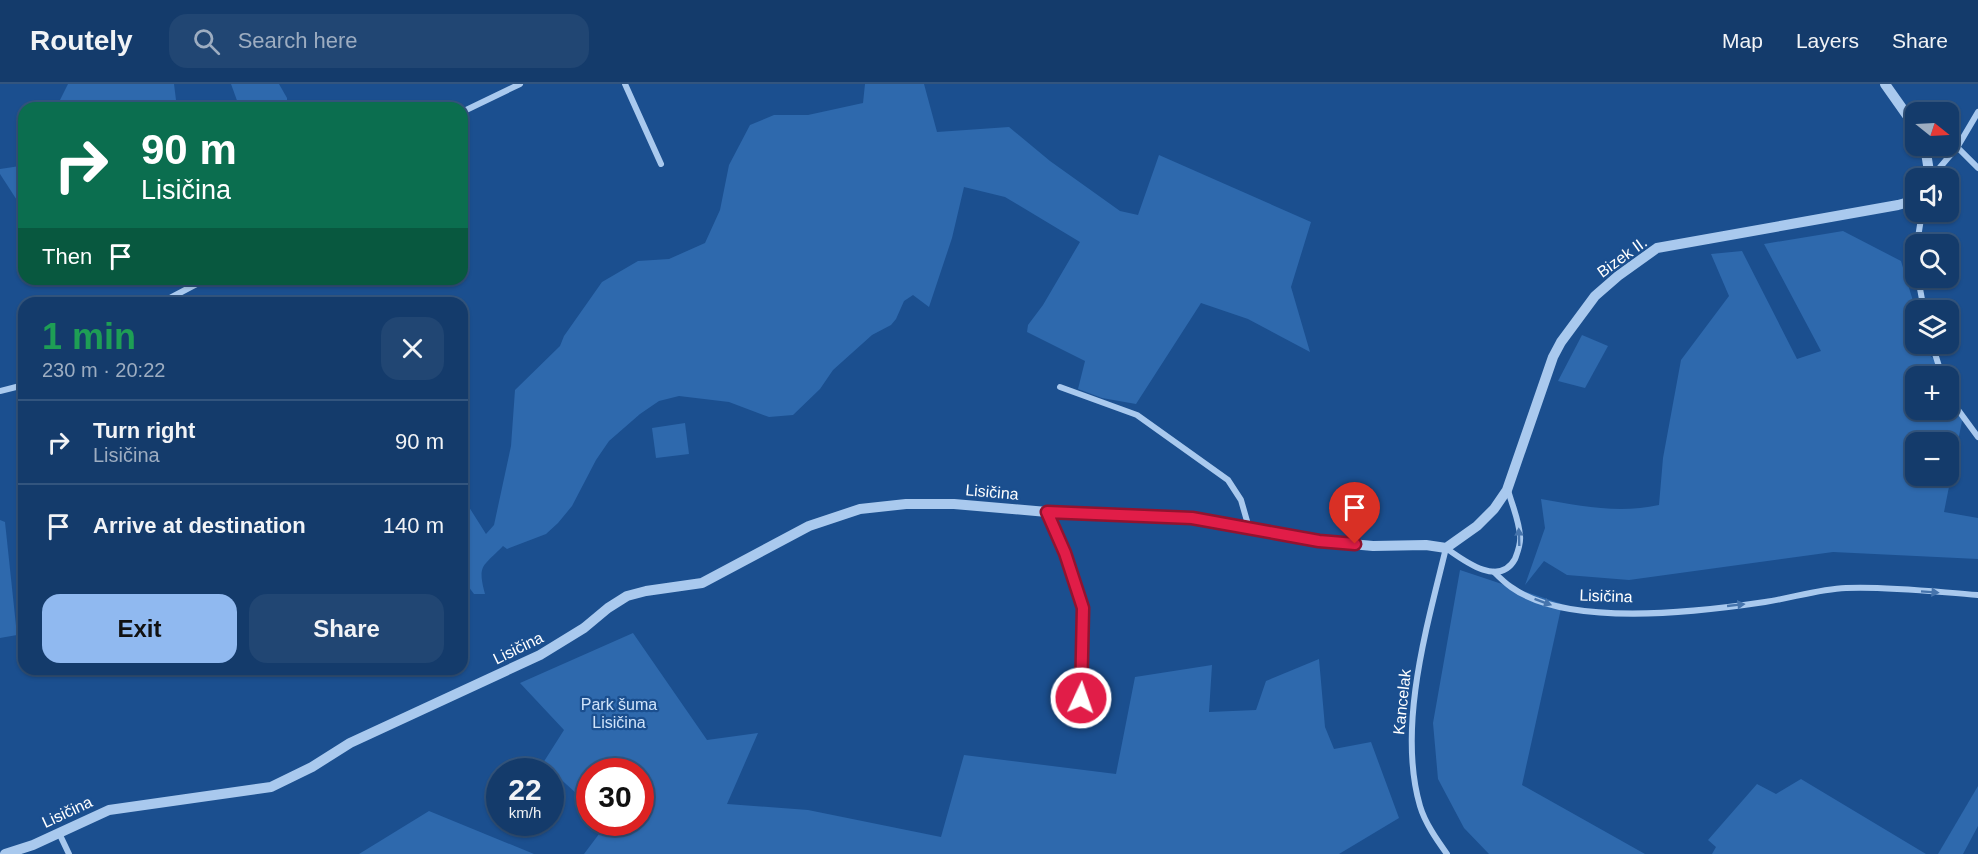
<!DOCTYPE html>
<meta charset="utf-8">
<style>
body{margin:0;font-family:Arial,sans-serif;background:#214673;color:#f1f3f6;height:100vh;display:flex;flex-direction:column;font-size:22px;white-space:nowrap}
*{box-sizing:border-box;margin:0}
p{font-size:20px;color:#9dadc1}
.icon{flex:none;width:33px;height:33px;fill:none;stroke:currentColor;stroke-width:2;stroke-linecap:round;stroke-linejoin:round}
.map{position:relative;flex:1;overflow:hidden}
.details{position:absolute;left:18px;top:213px;width:450px;height:378px;display:flex;flex-direction:column;background:#143b6b;border-radius:18px;box-shadow:0 2px 4px #0004,0 0 0 2px #33557e}
.details>*{flex:none}
.guide{position:absolute;left:18px;top:18px;width:450px;height:183px;border-radius:18px;box-shadow:0 2px 4px #0004,0 0 0 2px #33557e;background:#0b6e4f;color:#fff;overflow:hidden}
.needle{width:39px;rotate:108deg}
.controls{position:absolute;left:1905px;top:18px;display:grid;gap:12px}
.controls a{display:grid;place-items:center;width:54px;height:54px;border-radius:12px;background:#143b6b;box-shadow:0 2px 4px #0004,0 0 0 2px #33557e;font-size:30px}
.speed{position:absolute;left:486px;top:674px;display:flex;gap:12px;font-size:30px;font-weight:700;text-align:center}
.speed>*{display:grid;place-content:center;width:78px;height:78px;border-radius:50%;background:#143b6b;box-shadow:0 2px 4px #0004,0 0 0 2px #33557e;line-height:1}
.speed small{font-size:15px;font-weight:400}
.speed .limit{border:9px solid #d22;background:#fff;color:#111}
.pin{position:absolute;display:grid;place-items:center;width:51px;height:51px;color:#fff;margin:-62px -26px;border-radius:50% 50% 50% 0;rotate:-45deg;box-shadow:0 0 6px #0007}
.pin .icon{rotate:45deg}
.me{position:absolute;width:66px;margin:-33px;rotate:3deg;stroke-linejoin:round;filter:drop-shadow(0 0 4px #0008)}
.turn{display:flex;align-items:center;gap:21px;height:126px;padding:0 24px;font-size:27px}
.turn .icon{width:78px;height:78px;stroke-width:2.5}
.turn b{display:block;font-size:42px;line-height:51px}
.then{display:flex;align-items:center;height:57px;padding:0 24px;background:#0003;gap:12px;font-size:22px}
.round{display:grid;place-items:center;flex:none;width:63px;height:63px;border-radius:18px;background:#214673}
.head{display:flex;align-items:center;justify-content:space-between;height:102px;padding:0 24px}
h1{font-size:36px;font-weight:800;line-height:45px;color:#1e9e55}
.primary-button{display:flex;gap:12px;margin-top:auto;padding:12px 24px}
.primary-button a{flex:1;height:69px;border-radius:18px;background:#90b9f0;color:#111;font-size:24px;font-weight:800;line-height:69px;text-align:center}
.primary-button a+a{background:#214673;color:#f1f3f6}
ul{padding:0;list-style:none}
li{display:flex;align-items:center;gap:18px;height:84px;padding:0 24px;border-top:2px solid #33557e}
li div{flex:1}
li b{display:block;font-size:22px}
li em{font-style:normal}
header{display:flex;align-items:center;gap:36px;box-sizing:border-box;height:84px;padding:0 30px;background:#143b6b;border-bottom:2px solid #33557e}
header strong{font-size:28px}
nav{display:flex;gap:33px;margin-inline-start:auto;font-size:21px}
.search{width:420px;height:54px;background:#214673;display:flex;align-items:center;gap:15px;box-sizing:border-box;padding:0 21px;border-radius:18px;color:#9dadc1;font-size:22px}
.map>svg:first-child{display:block}
.green{fill:#2e69ad;fill-rule:evenodd}
.lines{fill:none;stroke-linecap:round;stroke-linejoin:round}
.minor{stroke:#a9c9ee;stroke-width:6}
.tertiary{stroke:#a9c9ee;stroke-width:10}
.oneway{fill:#4674ac}
.route-casing{stroke:#92132f;stroke-width:15}
.route{stroke:#e11d48;stroke-width:10}
.labels{text-anchor:middle;dominant-baseline:central;stroke-width:4.5;stroke-linejoin:round;paint-order:stroke}
.street-label{font-size:16px;fill:#fff;stroke:#1b4f8f}
.park-label{font-size:16px;fill:#cfe3fa;stroke:#1b4f8f}
</style>
<header>
<strong>Routely</strong>
<div class="search"><svg class="icon" aria-label="search" viewBox="0 0 24 24"><circle cx="10" cy="10" r="6"/><path d="M15 15l6 6"/></svg>Search here</div>
<nav><a>Map</a><a>Layers</a><a>Share</a></nav>
</header>
<div class="map">
<svg width="1978" height="770" viewBox="0 0 1978 770">
<rect width="100%" height="100%" fill="#1b4f8f"/>
<g class="green">
<polygon points="68,0 174,0 177,24 56,24"/>
<polygon points="231,0 279,0 287,14 287,24 239,22"/>
<path d="M865 0H924L937 48 1009 43 1050 77 1120 127 1138 131 1159 71 1311 138 1291 203 1310 268 1248 235 1201 219 1136 320 1102 314 1078 305 1085 277 1027 248 1028 241 1043 221 1080 158 1005 113 964 103 952 154 929 223 913 211 904 217 896 235 891 241 872 251 833 286 820 305 793 331 769 333 729 318 679 312 659 317 640 330 609 357 596 376 572 422 558 439 546 450 507 465 503 462C483 483 477 480 485 510H474L462 494V412L486 450 494 441 511 362 515 306 560 262 564 252 602 198 638 177 669 175 705 159 720 126 729 81 750 41 774 31H808L863 19Z"/>
<polygon points="24,76 24,127 0,90 0,85 20,82"/>
<path d="M1843 147 1901 177 1916 227 1915 255 1903 253 1939 278 1946 292H1916V326H1948L1949 299 1963 332 1944 428 1978 434V475L1833 468 1629 496 1567 491 1544 477 1525 501 1545 444 1541 415C1580 422 1619 430 1659 421L1663 374 1681 276 1729 212 1711 170 1742 167 1797 275 1821 267 1764 160ZM1916 358H1948V392H1916Z"/>
<polygon points="1582,251 1608,262 1585,304 1558,297"/>
<polygon points="685,339 689,370 656,374 652,344"/>
<polygon points="0,436 5,438 17,551 0,554"/>
<polygon points="1460,486 1562,520 1522,701 1645,770 1489,770 1464,744 1438,695 1433,639"/>
<polygon points="633,549 707,656 758,649 727,720 808,726 941,753 964,671 1116,690 1135,593 1212,581 1209,628 1256,626 1266,597 1319,575 1325,643 1334,665 1371,658 1399,734 1339,770 584,770 608,738 640,738 640,687 590,687 589,721 543,679 564,646 520,599"/>
<polygon points="1801,695 1926,770 1712,770 1716,763 1708,756 1757,700 1776,710"/>
<polygon points="1978,702 1978,742 1963,770 1938,770"/>
<polygon points="429,727 534,770 359,770"/>
</g>
<g class="lines">
<g class="minor">
<polyline points="625,0 661,80"/>
<polyline points="462,28 520,0"/>
<polyline points="1948,54 1978,84"/>
<polyline points="1931,94 1958,62 1978,28"/>
<polyline points="1917,160 1922,128"/>
<polyline points="1918,194 1924,226"/>
<polyline points="165,219 170,214 206,195"/>
<polyline points="1932,260 1942,292"/>
<polyline points="1060,303 1137,331 1228,396 1241,416 1249,444"/>
<polyline points="0,307 24,301"/>
<polyline points="1948,307 1956,323 1978,353"/>
<polyline points="1047,428 1065,469 1083,524 1081,614"/>
<path d="M1494 488C1499 493 1505 499 1511 503 1568 544 1698 528 1765 518 1792 514 1819 505 1846 504 1888 502 1936 508 1978 511"/>
<polyline points="59,749 69,770"/>
<path d="M1447 770C1437 756 1425 739 1420 722 1397 643 1427 542 1446 464 1463 476 1499 504 1515 475 1518 467 1521 460 1520 452 1519 436 1512 421 1508 406"/>
</g>
<g class="tertiary">
<polyline points="1885,0 1916,44"/>
<polyline points="1925,62 1930,94"/>
<polyline points="5,770 33,761 109,726 271,703 312,683 350,659 540,571 584,544 608,524 627,512 646,507 702,499 809,442 860,425 906,420 954,420 1047,428 1192,434 1319,457 1373,462 1426,461 1446,464 1477,442 1494,425 1507,406 1553,273 1561,258 1595,212 1618,192 1657,164 1898,121 1916,116"/>
</g>
</g>
<defs><path id="oneway-solid" d="M-6-.8H1V-3.2L6.5 0L1 3.2V.8H-6Z" transform="scale(1.5)"/></defs>
<g class="oneway">
<use href="#oneway-solid" transform="translate(1519 453) rotate(-92)"/>
<use href="#oneway-solid" transform="translate(1930 508) rotate(4)"/>
<use href="#oneway-solid" transform="translate(1543 518) rotate(20)"/>
<use href="#oneway-solid" transform="translate(1736 521) rotate(-6)"/>
</g>
<g class="lines">
<defs>
<polyline id="route" points="1081,614 1083,524 1065,469 1047,428 1192,434 1319,457 1355,460"/>
</defs>
<use href="#route" class="route-casing"/>
<use href="#route" class="route"/>
</g>
<g class="labels">
<g class="street-label">
<text transform="translate(1622 173) rotate(-36)">Bizek II.</text>
<text transform="translate(992 408) rotate(5)">Lisičina</text>
<text transform="translate(1606 512) rotate(2)">Lisičina</text>
<text transform="translate(518 564) rotate(-26)">Lisičina</text>
<text transform="translate(1402 618) rotate(-84)">Kancelak</text>
<text transform="translate(67 728) rotate(-25)">Lisičina</text>
</g>
<g class="park-label">
<text x="619" y="620">Park šuma<tspan x="619" dy="18">Lisičina</tspan></text>
</g>
</g>
</svg>
<div class="controls">
<a><svg class="needle" viewBox="-14 -14 28 28"><path d="M0-13l5 13h-10z" fill="#e53935"/><path d="M0 13l5-13h-10z" fill="#9dadc1"/></svg></a>
<a><svg class="icon" aria-label="sound" viewBox="0 0 24 24"><path d="M4 9h4l5-4v14l-5-4H4zM17 9q2 3 0 6"/></svg></a>
<a><svg class="icon" aria-label="search" viewBox="0 0 24 24"><circle cx="10" cy="10" r="6"/><path d="M15 15l6 6"/></svg></a>
<a><svg class="icon" aria-label="layers" viewBox="0 0 24 24"><path d="M12 4l9 5-9 5-9-5zM3 14l9 5 9-5"/></svg></a>
<a>+</a>
<a>−</a>
</div>
<div class="speed"><div>22<small>km/h</small></div><div class="limit">30</div></div>
<div class="pin" style="left:1355px;top:460px;background:#d93025"><svg class="icon" aria-label="arrive" viewBox="0 0 24 24"><path d="M6 21V4h12l-3 4 3 4H6"/></svg></div>
<svg class="me" style="left:1081px;top:614px" viewBox="-20 -20 40 40"><circle r="17" fill="#e11d48" stroke="#fff" stroke-width="3"/><path d="M0-11L8 9 0 5-8 9z" fill="#fff"/></svg>
<div class="guide">
<div class="turn"><svg class="icon" aria-label="right" viewBox="0 0 24 24"><path d="M7 20v-9h11M14 6l5 5-5 5"/></svg><div><b>90 m</b>Lisičina</div></div>
<div class="then">Then<svg class="icon" aria-label="arrive" viewBox="0 0 24 24"><path d="M6 21V4h12l-3 4 3 4H6"/></svg></div>
</div>
<section class="details">
<div class="head"><div><h1>1 min</h1><p>230 m · 20:22</p></div><a class="round"><svg class="icon" aria-label="close" viewBox="0 0 24 24"><path d="M6 6l12 12M18 6L6 18"/></svg></a></div>
<ul>
<li><svg class="icon" aria-label="right" viewBox="0 0 24 24"><path d="M7 20v-9h11M14 6l5 5-5 5"/></svg><div><b>Turn right</b><p>Lisičina</p></div><em>90 m</em></li>
<li><svg class="icon" aria-label="arrive" viewBox="0 0 24 24"><path d="M6 21V4h12l-3 4 3 4H6"/></svg><div><b>Arrive at destination</b></div><em>140 m</em></li>
</ul>
<div class="primary-button"><a>Exit</a><a>Share</a></div>
</section>
</div>
